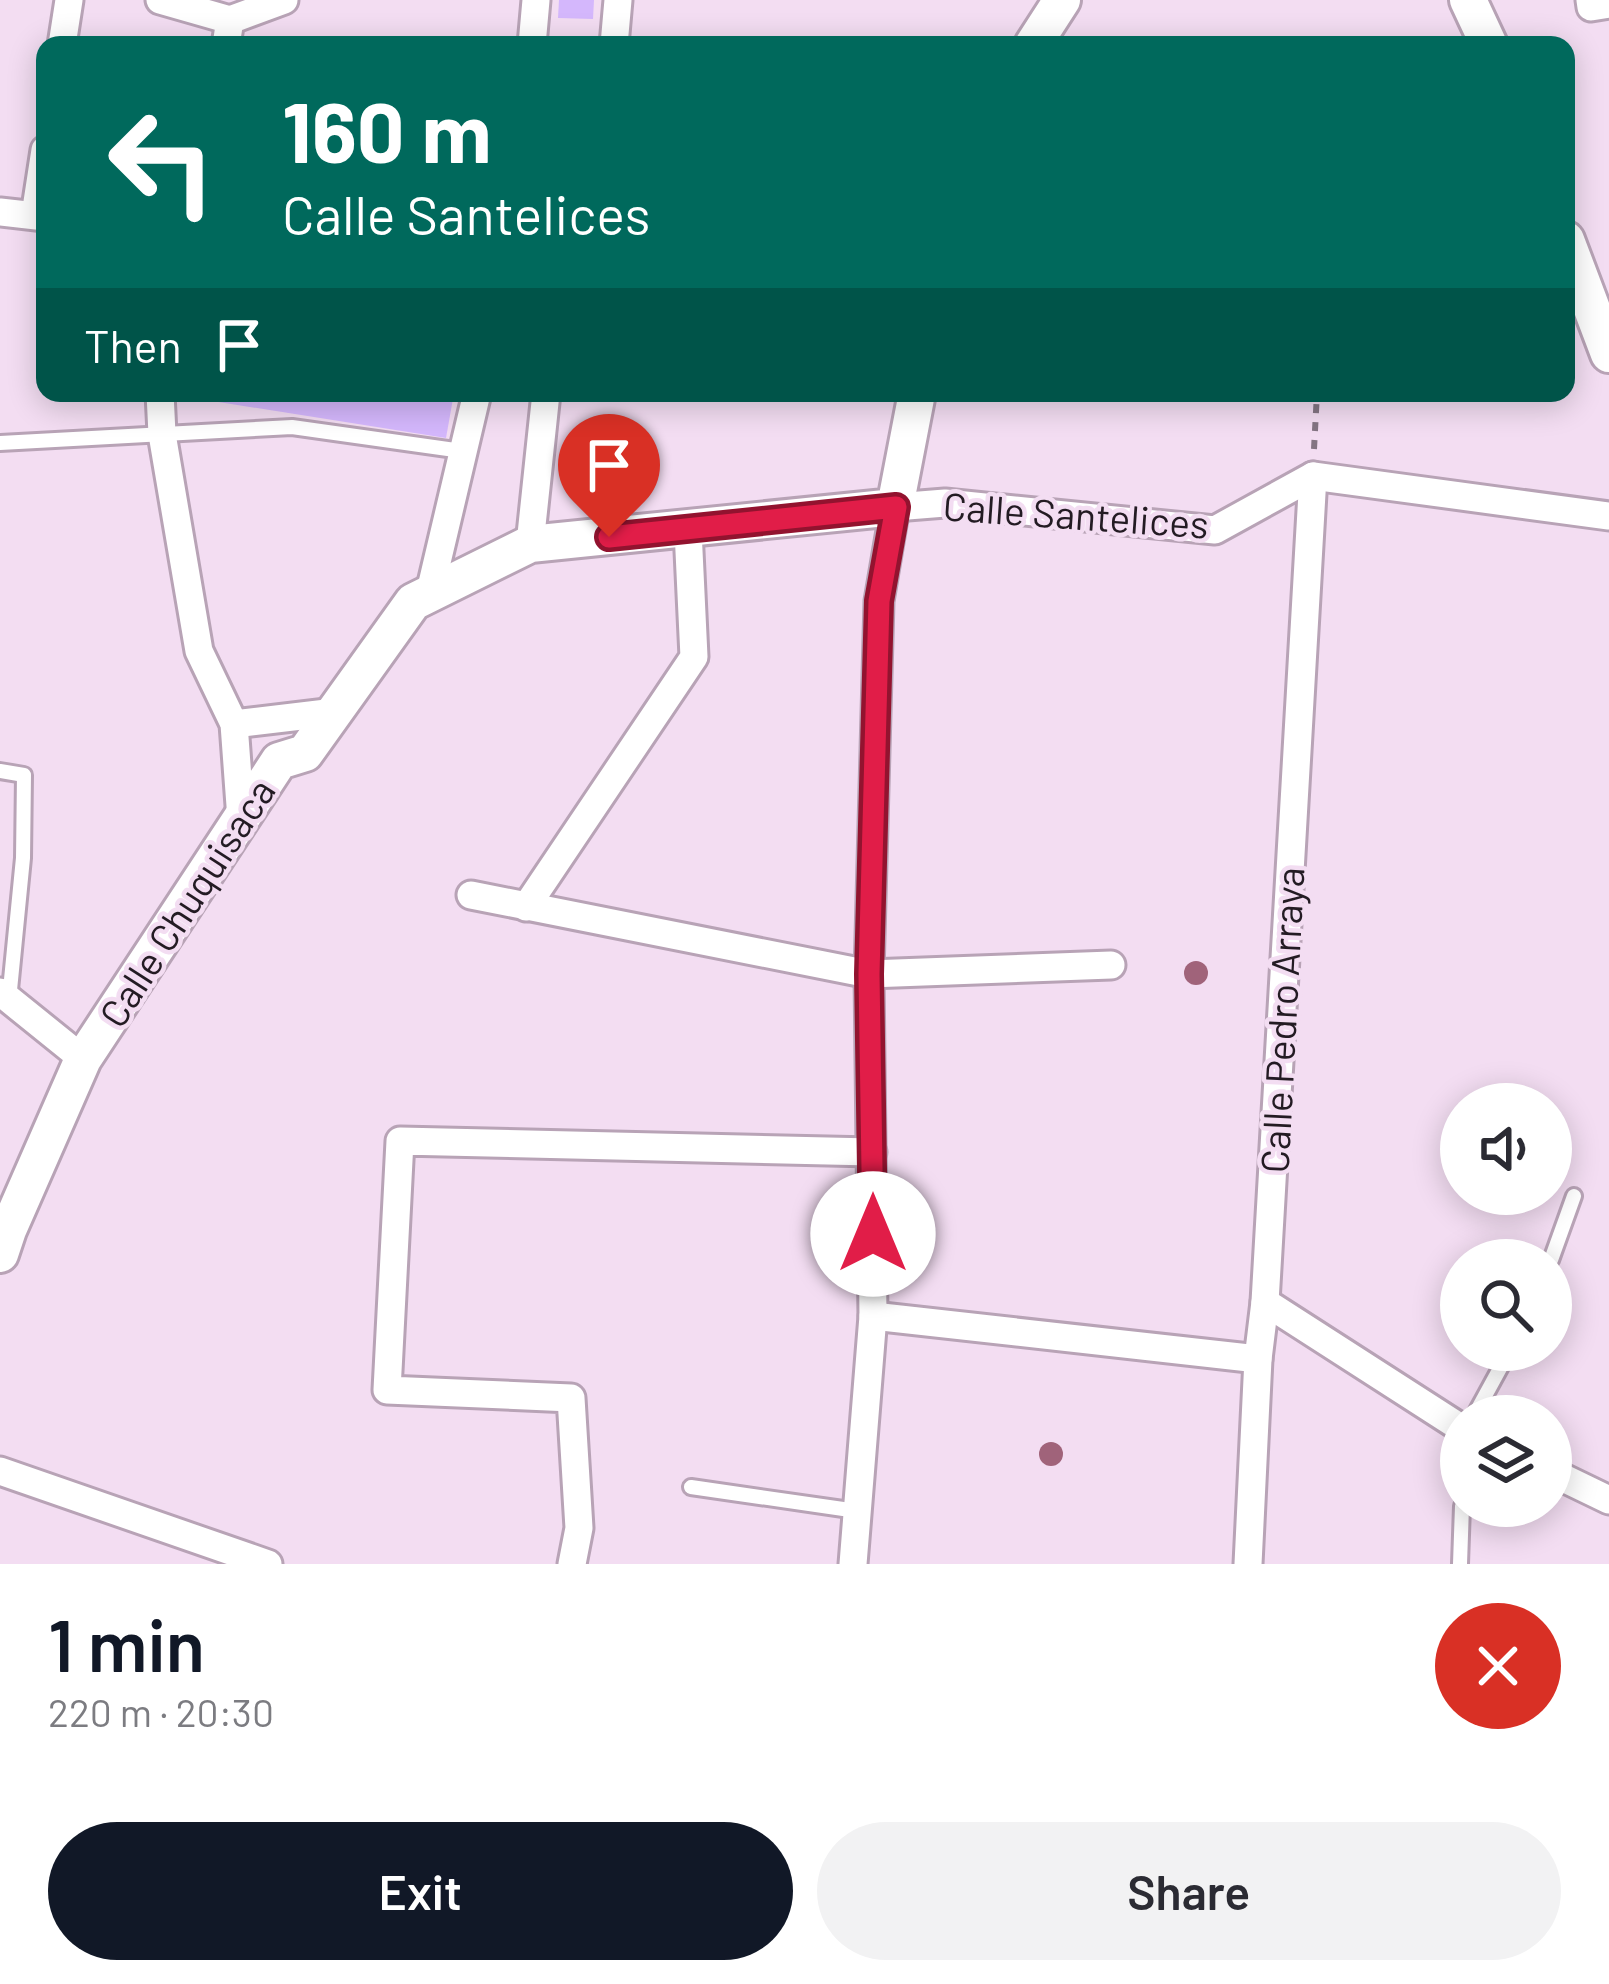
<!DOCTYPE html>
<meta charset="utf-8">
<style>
body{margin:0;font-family:Barlow,sans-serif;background:#f2f2f3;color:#2b2b33;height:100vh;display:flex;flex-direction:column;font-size:45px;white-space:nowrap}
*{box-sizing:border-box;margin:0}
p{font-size:39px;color:#7c7c81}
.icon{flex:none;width:66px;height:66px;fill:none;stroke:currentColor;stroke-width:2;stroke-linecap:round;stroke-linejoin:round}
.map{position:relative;height:1564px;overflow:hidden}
.details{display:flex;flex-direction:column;background:#fff;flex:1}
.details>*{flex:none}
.guide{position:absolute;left:36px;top:36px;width:1539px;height:366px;border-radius:24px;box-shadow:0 6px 30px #0003;background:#00695c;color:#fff;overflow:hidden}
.tools{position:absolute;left:1440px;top:1083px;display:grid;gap:24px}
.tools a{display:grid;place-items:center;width:132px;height:132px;border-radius:50%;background:#fff;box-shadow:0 6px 30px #0003;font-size:60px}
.pin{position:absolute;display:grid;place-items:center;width:102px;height:102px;color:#fff;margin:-123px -51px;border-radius:50% 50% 50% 0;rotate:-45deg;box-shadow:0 0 12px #0007}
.pin .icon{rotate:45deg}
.me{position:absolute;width:132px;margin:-66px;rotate:0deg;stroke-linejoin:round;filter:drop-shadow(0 0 9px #0008)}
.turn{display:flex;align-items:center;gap:42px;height:252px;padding:0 48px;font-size:54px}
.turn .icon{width:156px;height:156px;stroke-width:2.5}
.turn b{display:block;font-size:84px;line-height:102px}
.then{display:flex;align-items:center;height:114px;padding:0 48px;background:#0003;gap:24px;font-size:45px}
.round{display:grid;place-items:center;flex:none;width:126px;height:126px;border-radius:63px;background:#f2f2f3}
.overview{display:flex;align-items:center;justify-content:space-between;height:204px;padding:0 48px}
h1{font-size:72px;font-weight:600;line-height:90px;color:#111827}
.action{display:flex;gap:24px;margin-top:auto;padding:24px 48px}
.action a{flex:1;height:138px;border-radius:72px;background:#111827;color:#fff;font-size:48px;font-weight:600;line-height:138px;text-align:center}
.action a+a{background:#f2f2f3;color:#2b2b33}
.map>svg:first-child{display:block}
.building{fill:#d4b7fc}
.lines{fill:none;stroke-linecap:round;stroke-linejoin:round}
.lane-casing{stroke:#b8a3b6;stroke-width:20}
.street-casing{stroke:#b8a3b6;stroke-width:33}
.secondary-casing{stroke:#b8a3b6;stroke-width:42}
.path{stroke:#847583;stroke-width:6;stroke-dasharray:9 9;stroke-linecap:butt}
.lane{stroke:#fff;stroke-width:14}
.street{stroke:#fff;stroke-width:27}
.secondary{stroke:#fff;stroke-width:36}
.tree{fill:#a0637a}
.route-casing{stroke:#92132f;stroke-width:30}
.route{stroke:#e11d48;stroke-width:21}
.labels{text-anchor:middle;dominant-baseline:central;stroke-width:9;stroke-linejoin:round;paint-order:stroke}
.street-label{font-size:39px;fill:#231b23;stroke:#f3ddf2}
</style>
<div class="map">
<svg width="1609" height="1564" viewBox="0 0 1609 1564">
<rect width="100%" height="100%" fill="#f3ddf2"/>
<g class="building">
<polygon points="559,0 594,0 593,19 558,18"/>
<polygon points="181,393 454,393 446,438 181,396"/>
</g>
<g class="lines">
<defs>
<g id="lane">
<polyline points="0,443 292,427 462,451"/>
<polyline points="0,771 24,775 23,858 9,1000"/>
<polyline points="1551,1260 1574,1196"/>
<polyline points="1474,1416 1510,1350"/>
<polyline points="691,1487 857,1511"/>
<polyline points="1460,1564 1462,1506"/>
</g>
<g id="street">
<polyline points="160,0 230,20"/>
<polyline points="1590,0 1591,7 1609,4"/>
<polyline points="62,45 69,0"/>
<polyline points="226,45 230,20 284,0"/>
<polyline points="532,45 536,0"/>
<polyline points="614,45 618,0"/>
<polyline points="0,212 45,217"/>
<polyline points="35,215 45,150"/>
<polyline points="160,393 162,434 199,651 234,724 241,819"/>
<polyline points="530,544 546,393"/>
<polyline points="429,596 477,393"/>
<polyline points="234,724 335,712"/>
<polyline points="471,895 869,974 1111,965"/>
<polyline points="526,907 694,657 688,530"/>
<polyline points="0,992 83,1059"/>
<polyline points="1265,1302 1461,1428"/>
<polyline points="873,1316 1258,1359"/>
<polyline points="0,1471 268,1564"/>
<polyline points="1551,1472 1609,1500"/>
<polyline points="572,1564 579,1528 571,1398 387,1390 400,1141 872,1152"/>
<polyline points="853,1564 873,1316 869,974 879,601 895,507 945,503 1215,530 1313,476 1609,516"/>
<polyline points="1248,1564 1258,1359 1265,1302 1313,476"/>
</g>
<g id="secondary">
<polyline points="1468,0 1489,45"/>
<polyline points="1033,45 1062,0"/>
<polyline points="1566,240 1609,354"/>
<polyline points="0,1254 8,1230 83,1059 279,761 305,753 413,602 530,544 895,507 917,393"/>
</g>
</defs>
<use href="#lane" class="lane-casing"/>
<use href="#street" class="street-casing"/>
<use href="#secondary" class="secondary-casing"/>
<polyline class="path" points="1314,449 1317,393"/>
<use href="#lane" class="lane"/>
<use href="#street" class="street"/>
<use href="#secondary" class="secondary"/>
</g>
<g class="tree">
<circle cx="1196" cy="973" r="12"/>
<circle cx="1051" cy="1454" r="12"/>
</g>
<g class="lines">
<defs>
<polyline id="route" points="609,537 896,507 879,601 869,974 873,1234"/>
</defs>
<use href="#route" class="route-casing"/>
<use href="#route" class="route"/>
</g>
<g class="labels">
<g class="street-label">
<text transform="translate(1076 514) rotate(4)">Calle Santelices</text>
<text transform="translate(186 902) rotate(-57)">Calle Chuquisaca</text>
<text transform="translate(1281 1020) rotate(-87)">Calle Pedro Arraya</text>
</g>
</g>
</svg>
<div class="tools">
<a><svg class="icon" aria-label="sound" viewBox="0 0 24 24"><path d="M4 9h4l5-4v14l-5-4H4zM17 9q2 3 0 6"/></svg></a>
<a><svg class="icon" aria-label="search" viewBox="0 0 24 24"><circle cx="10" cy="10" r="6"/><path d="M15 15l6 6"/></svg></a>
<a><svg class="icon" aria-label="layers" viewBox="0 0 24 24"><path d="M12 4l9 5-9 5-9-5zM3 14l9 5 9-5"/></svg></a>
</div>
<div class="pin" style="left:609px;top:537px;background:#d93025"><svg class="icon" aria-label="arrive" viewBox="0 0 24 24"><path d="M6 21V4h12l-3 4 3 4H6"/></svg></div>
<svg class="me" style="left:873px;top:1234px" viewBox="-20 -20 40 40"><circle r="19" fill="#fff"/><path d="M0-13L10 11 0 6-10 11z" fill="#e11d48"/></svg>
<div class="guide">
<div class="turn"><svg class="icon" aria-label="left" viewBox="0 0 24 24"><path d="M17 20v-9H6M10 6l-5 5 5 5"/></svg><div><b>160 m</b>Calle Santelices</div></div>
<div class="then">Then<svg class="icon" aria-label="arrive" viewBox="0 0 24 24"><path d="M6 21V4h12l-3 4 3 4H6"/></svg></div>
</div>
</div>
<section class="details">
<div class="overview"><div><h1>1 min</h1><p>220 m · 20:30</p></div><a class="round" style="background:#d93025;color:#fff"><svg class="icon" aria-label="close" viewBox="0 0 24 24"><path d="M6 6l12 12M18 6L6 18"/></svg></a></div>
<div class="action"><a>Exit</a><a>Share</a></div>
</section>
